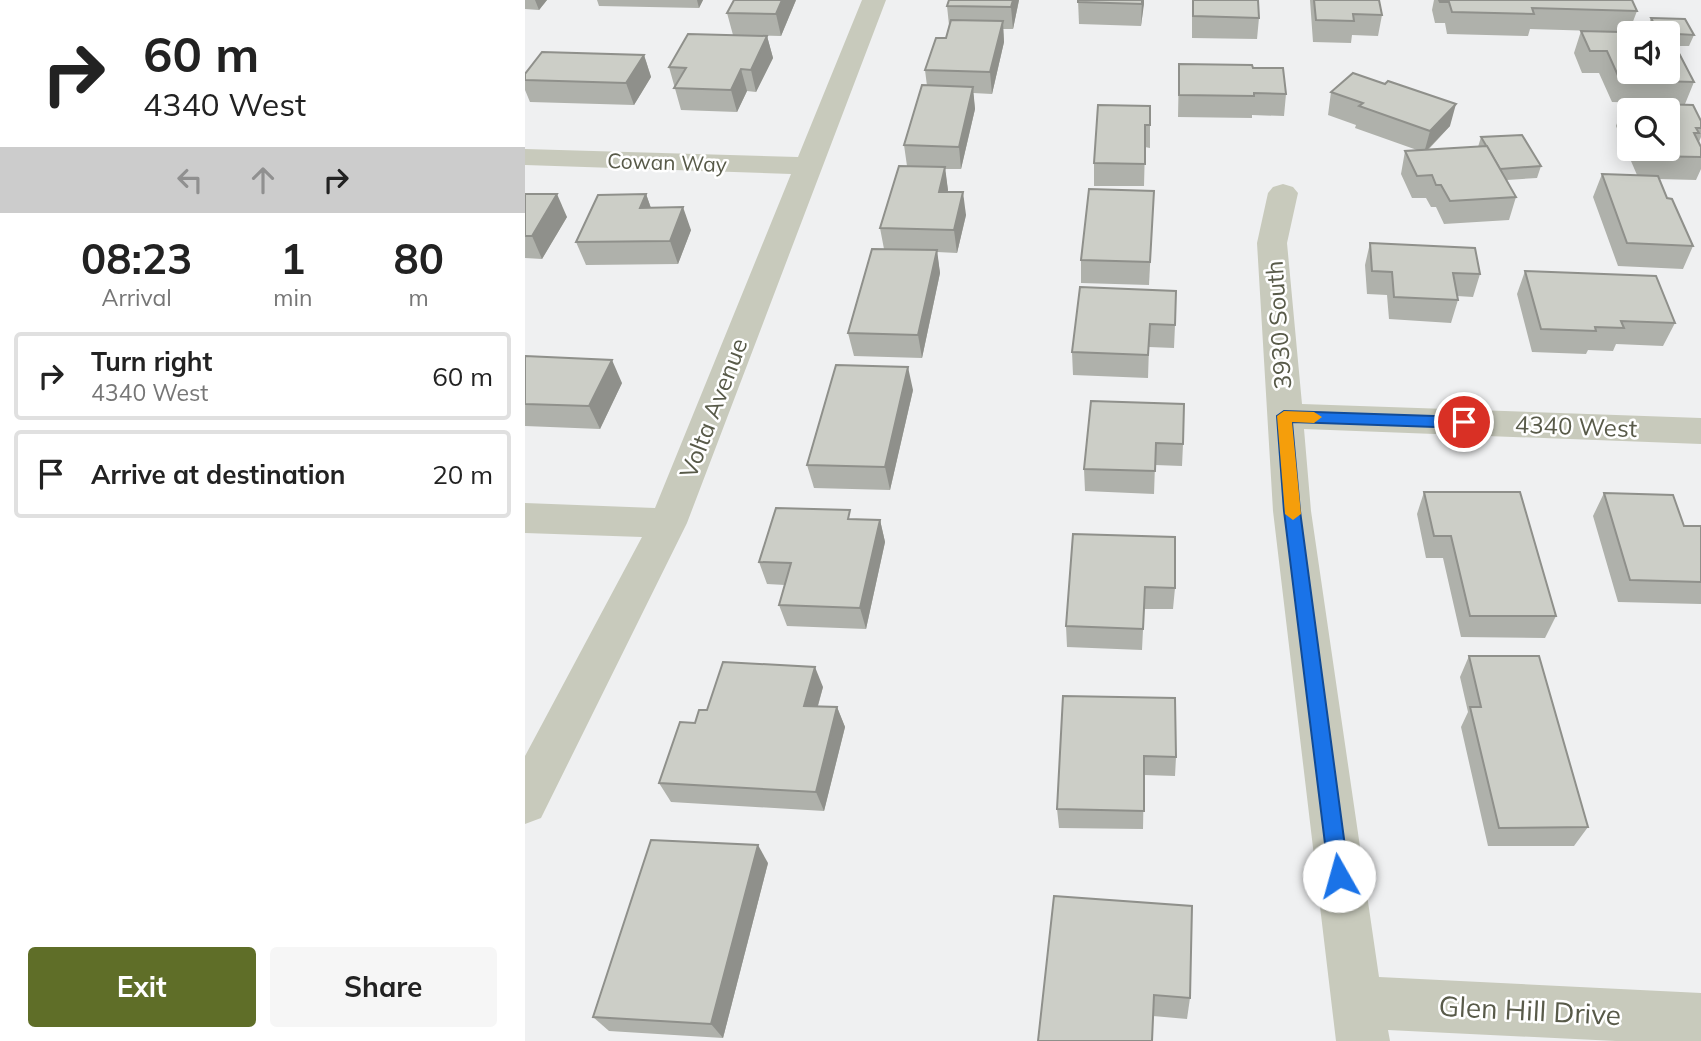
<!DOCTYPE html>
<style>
body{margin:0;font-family:Mulish,sans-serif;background:#f6f6f6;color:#222;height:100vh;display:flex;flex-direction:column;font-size:26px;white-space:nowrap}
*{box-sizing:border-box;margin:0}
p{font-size:23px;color:#767676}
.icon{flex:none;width:38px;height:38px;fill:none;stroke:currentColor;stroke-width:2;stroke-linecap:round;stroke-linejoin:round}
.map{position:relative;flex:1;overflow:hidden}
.sheet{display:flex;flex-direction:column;background:#fff;width:525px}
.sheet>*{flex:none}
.hud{background:#fff;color:#222;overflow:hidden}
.fabs{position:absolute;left:1092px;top:21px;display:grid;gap:14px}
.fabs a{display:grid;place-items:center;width:63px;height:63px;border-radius:7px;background:#fff;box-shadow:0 4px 18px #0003;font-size:35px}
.pin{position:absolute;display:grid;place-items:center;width:60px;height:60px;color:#fff;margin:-30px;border:4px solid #fff;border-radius:50%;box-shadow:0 2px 7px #0007}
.me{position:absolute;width:77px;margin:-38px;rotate:353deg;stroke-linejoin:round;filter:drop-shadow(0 0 5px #0008)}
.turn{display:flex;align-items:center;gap:24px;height:147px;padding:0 28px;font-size:32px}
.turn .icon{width:91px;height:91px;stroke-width:2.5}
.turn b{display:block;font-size:49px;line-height:60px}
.lanes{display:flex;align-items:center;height:66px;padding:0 28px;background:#0003;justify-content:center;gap:35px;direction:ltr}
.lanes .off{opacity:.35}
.eta{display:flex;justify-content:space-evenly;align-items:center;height:119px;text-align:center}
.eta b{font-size:42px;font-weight:700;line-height:49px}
.action{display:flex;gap:14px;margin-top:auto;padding:14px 28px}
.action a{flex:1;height:80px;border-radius:7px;background:#5f6e28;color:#fff;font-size:28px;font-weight:700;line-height:80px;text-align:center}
.action a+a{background:#f6f6f6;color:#222}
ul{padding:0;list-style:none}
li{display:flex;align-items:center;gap:21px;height:88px;margin:0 14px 10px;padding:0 14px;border:4px solid #e0e0e0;border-radius:7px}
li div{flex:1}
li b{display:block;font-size:26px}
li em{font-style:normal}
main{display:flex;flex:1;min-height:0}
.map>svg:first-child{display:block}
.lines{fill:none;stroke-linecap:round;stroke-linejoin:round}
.minor{fill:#c8cabc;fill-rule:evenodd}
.wall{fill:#afb1ab;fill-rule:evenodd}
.shaded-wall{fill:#8f908b}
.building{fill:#cccec7;stroke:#8f908b;stroke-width:2}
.route{fill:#1a73e8;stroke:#114b97;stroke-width:2}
.slow{fill:#f59e0b}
.labels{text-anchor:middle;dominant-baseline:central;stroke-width:5;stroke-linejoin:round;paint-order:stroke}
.far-street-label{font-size:21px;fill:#585a49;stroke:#fff}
.street-label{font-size:24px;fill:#585a49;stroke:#fff}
.near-street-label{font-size:28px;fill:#585a49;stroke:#fff}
</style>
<main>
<section class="sheet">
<div class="hud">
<div class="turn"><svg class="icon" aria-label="right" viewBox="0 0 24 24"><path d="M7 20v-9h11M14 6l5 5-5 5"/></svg><div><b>60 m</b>4340 West</div></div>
<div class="lanes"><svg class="icon off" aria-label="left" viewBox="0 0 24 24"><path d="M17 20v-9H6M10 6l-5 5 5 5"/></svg><svg class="icon off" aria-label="ahead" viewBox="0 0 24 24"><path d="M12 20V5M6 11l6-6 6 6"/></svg><svg class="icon" aria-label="right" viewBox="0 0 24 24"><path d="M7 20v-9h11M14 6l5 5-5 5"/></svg></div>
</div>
<div class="eta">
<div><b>08:23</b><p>Arrival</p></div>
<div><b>1</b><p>min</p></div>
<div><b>80</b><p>m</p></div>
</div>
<ul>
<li><svg class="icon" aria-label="right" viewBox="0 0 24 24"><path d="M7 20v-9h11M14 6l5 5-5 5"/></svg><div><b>Turn right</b><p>4340 West</p></div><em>60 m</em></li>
<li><svg class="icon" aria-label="arrive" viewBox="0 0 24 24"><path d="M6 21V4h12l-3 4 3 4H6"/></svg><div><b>Arrive at destination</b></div><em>20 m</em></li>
</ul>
<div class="action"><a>Exit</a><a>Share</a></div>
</section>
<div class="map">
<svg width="1176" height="1041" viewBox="0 0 1176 1041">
<rect width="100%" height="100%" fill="#eff0f1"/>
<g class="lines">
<g class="minor">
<polygon points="337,0 361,0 162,523 16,818 0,824 0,756 117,537 0,533 0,503 130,508 266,174 0,165 0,149 273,157"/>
<polygon points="758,184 768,187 773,193 762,243 777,404 1176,418 1176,444 779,429 786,511 854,977 1176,993 1176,1041 1091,1041 863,1030 865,1041 811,1041 748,511 732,243 743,193 748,187"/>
</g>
</g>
<g class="wall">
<polygon points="0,0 22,0 14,10 0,9"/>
<polygon points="72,0 178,0 174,8 74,6"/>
<polygon points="271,0 256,36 208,35 202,13"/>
<polygon points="424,0 494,0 488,29 478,29 479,42 467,94 448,93 450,109 436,169 420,169 423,192 441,215 432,253 412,252 415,273 397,358 329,356 323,333 359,249 355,228 382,166 379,145 402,86 400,70 421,38 424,25 422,6"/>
<polygon points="553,0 619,0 616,26 554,24"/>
<polygon points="667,0 733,0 734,18 732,39 667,38"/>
<polygon points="785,0 854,0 857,15 853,36 827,35 826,43 788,42"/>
<polygon points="909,0 1107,0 1112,11 1104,32 1005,29 1003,36 922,34 920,23 910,23 907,10"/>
<polygon points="1126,18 1169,35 1164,46 1151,46 1169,82 1160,104 1087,102 1074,73 1057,73 1049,53 1056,31 1124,33 1122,30"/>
<polygon points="242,36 248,58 231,92 222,91 212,112 156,110 144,67"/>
<polygon points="119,55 126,77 109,105 5,102 0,90 0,74"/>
<polygon points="654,64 728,68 761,94 759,116 727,115 727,118 653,117"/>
<polygon points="806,92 925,126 903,150 953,147 956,137 1016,166 1012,178 982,180 991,197 984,220 919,224 911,207 906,207 901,198 887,198 876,174 880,151 892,150 830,128 831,125 803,115"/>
<path d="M1099 103 1176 121V137L1174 142 1176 147V169L1171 180 1134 179 1142 198 1168 246 1158 269 1093 266 1068 197 1077 174 1112 175 1091 126ZM1104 110 1143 149H1104Z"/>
<polygon points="573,105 625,125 625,148 620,147 619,186 569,186 569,163"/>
<polygon points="629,191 624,285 556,283 556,260"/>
<polygon points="0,194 42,217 17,259 0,258"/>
<polygon points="121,194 126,208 166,230 153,264 61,265 51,242"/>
<polygon points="845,243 955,274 948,297 932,296 933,300 926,323 864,319 862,295 842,294 840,265"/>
<polygon points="1000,271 1150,323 1138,346 1091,344 1088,351 1063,350 1061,354 1007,352 992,294"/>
<polygon points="555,287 650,325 649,348 624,347 623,378 548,375 547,352"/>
<polygon points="0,356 97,383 75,429 0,426"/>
<polygon points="388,390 365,490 289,488 282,465"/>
<polygon points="566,401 658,444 657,466 630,465 629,494 560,491 559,469"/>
<polygon points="899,492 1031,616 1020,638 936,637 918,558 901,558 892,514"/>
<polygon points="1079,493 1159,526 1176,526 1176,604 1093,602 1068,516"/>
<polygon points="327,519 355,520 360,542 341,629 262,626 254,605 260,585 242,584 234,562"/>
<polygon points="548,534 650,588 648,609 619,609 617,650 542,647 541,626"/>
<polygon points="944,656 1063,827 1049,846 963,846 936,727 943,712 935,677"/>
<polygon points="298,687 293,706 312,707 320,727 299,811 146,802 134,783 170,723 182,710"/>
<polygon points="538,696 651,757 650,776 619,775 618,829 534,828 532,809"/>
<polygon points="243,863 198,1038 84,1031 68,1017"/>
<polygon points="529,896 665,998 662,1019 628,1016"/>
</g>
<g class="shaded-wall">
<polygon points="10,0 22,0 14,10"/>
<polygon points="172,0 178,0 174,8"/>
<polygon points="257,0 271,0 256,36 251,14"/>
<polygon points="488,0 494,0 488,29 486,7"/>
<polygon points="617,0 619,0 619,4 616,26"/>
<polygon points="478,21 479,42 467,94 465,72"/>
<polygon points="242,36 248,58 231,92 226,70"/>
<polygon points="119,55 126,77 109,105 101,83"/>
<polygon points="216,69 222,91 212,112 206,90"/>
<polygon points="448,87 450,109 436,169 434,147"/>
<polygon points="931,104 925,126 899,153 905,131"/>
<polygon points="420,167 423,190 417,214 414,192"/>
<polygon points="438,192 441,215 432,253 429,230"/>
<polygon points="32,194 42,217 17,259 7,236"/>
<polygon points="121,194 129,217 115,208"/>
<polygon points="158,207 166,230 153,264 145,241"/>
<polygon points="412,250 415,273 397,358 393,335"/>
<polygon points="87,360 97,383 75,429 64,406"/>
<polygon points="383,367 388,390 365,490 360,467"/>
<polygon points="355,520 360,542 341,629 335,608"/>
<polygon points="290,667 298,687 287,726 279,706"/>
<polygon points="312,707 320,727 299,811 291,792"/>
<polygon points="233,845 243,863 198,1038 186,1024"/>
</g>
<g class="building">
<polygon points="209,0 257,0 251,14 202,13"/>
<polygon points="424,0 488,0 486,7 422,6"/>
<polygon points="553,0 617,0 617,4 553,2"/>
<polygon points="668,0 733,0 734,18 668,16"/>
<polygon points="789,0 854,0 857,15 828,14 829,21 791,20"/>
<polygon points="914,0 1107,0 1112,11 1007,8 1009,14 927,12 924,2 915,2"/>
<polygon points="1126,18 1160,19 1169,35 1134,33"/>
<polygon points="426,20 478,21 465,72 400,70 411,38 421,38"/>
<polygon points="1056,31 1135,33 1104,33 1104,72 1143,72 1143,33 1144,34 1169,82 1095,80 1082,51 1065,51"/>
<polygon points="163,34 242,36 226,70 216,69 206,90 149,88 161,68 144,67"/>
<polygon points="17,52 119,55 101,83 0,80 0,74"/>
<polygon points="654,64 727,65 728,68 758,68 761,94 729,93 729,96 654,95"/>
<polygon points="828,73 860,84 863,81 931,104 905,131 834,106 838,103 806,92"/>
<polygon points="397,85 448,87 434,147 379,145"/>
<polygon points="1099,103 1168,105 1176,121 1176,128 1171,128 1174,133 1169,133 1176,147 1176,157 1122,156 1119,149 1143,149 1143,110 1104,110 1104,115"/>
<polygon points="573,105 625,106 625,125 620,125 620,164 569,163"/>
<polygon points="997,135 1016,166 975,169 956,137"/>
<polygon points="962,146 991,197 925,201 916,185 911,185 907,175 892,176 880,151"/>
<polygon points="374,166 420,167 414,192 438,192 429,230 355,228"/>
<polygon points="1077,174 1133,176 1142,198 1147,199 1168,246 1102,243"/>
<polygon points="564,189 629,191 625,262 556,260"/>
<polygon points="0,194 32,194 7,236 0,236"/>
<polygon points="121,194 115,208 158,207 145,241 51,242 73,195"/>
<polygon points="845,243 950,248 955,274 928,273 933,300 869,297 867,272 847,271"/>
<polygon points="347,249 412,250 393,335 323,333"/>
<polygon points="1000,271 1131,276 1150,323 1096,321 1099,328 1070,327 1071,331 1016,329"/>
<polygon points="555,287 651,291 650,325 625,324 623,355 547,352"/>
<polygon points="0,356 87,360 64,406 0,404"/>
<polygon points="311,365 383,367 360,467 282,465"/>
<polygon points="566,401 659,404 658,444 631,443 630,471 559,469"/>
<polygon points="899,492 995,492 1031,616 945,616 926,536 909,536"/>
<polygon points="1079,493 1148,495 1159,526 1176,526 1176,582 1105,580"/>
<polygon points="251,508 325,510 323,519 355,520 335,608 254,605 266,563 234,562"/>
<polygon points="548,534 650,537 650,588 620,587 618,629 541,626"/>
<polygon points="944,656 1014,656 1063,827 974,828 945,707 956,707"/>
<polygon points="198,662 290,667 279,706 312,707 291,792 134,783 155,722 170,723 174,710 182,710"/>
<polygon points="538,696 650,698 651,757 619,756 619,811 532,809"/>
<polygon points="126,840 233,845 186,1024 68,1017"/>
<polygon points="529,896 667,906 665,998 629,995 627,1041 513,1041"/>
</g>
<polygon class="route" points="759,411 939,417 947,422 939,428 767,422 775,511 824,876 821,883 814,886 807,883 804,876 759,511 752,416"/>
<polygon class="slow" points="759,411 789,412 797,417 789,423 767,422 776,514 768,520 760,514 752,416"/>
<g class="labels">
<g class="far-street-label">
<text transform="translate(142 162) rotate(2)">Cowan Way</text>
</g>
<g class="street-label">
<text transform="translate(753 325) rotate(-94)">3930 South</text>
<text transform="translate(188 408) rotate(-69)">Volta Avenue</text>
<text transform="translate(1051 426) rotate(2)">4340 West</text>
</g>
<g class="near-street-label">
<text transform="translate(1005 1010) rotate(3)">Glen Hill Drive</text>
</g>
</g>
</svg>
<div class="fabs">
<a><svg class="icon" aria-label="sound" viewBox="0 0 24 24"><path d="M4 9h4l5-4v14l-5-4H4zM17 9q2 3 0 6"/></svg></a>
<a><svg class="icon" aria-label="search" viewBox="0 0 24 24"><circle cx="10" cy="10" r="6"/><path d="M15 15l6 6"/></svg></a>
</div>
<div class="pin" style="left:939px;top:422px;background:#d93025"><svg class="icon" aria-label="arrive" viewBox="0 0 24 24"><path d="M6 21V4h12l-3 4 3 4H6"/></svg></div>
<svg class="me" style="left:814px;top:876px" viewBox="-20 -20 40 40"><circle r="19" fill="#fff"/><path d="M0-13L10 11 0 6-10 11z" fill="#1a73e8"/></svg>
</div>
</main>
